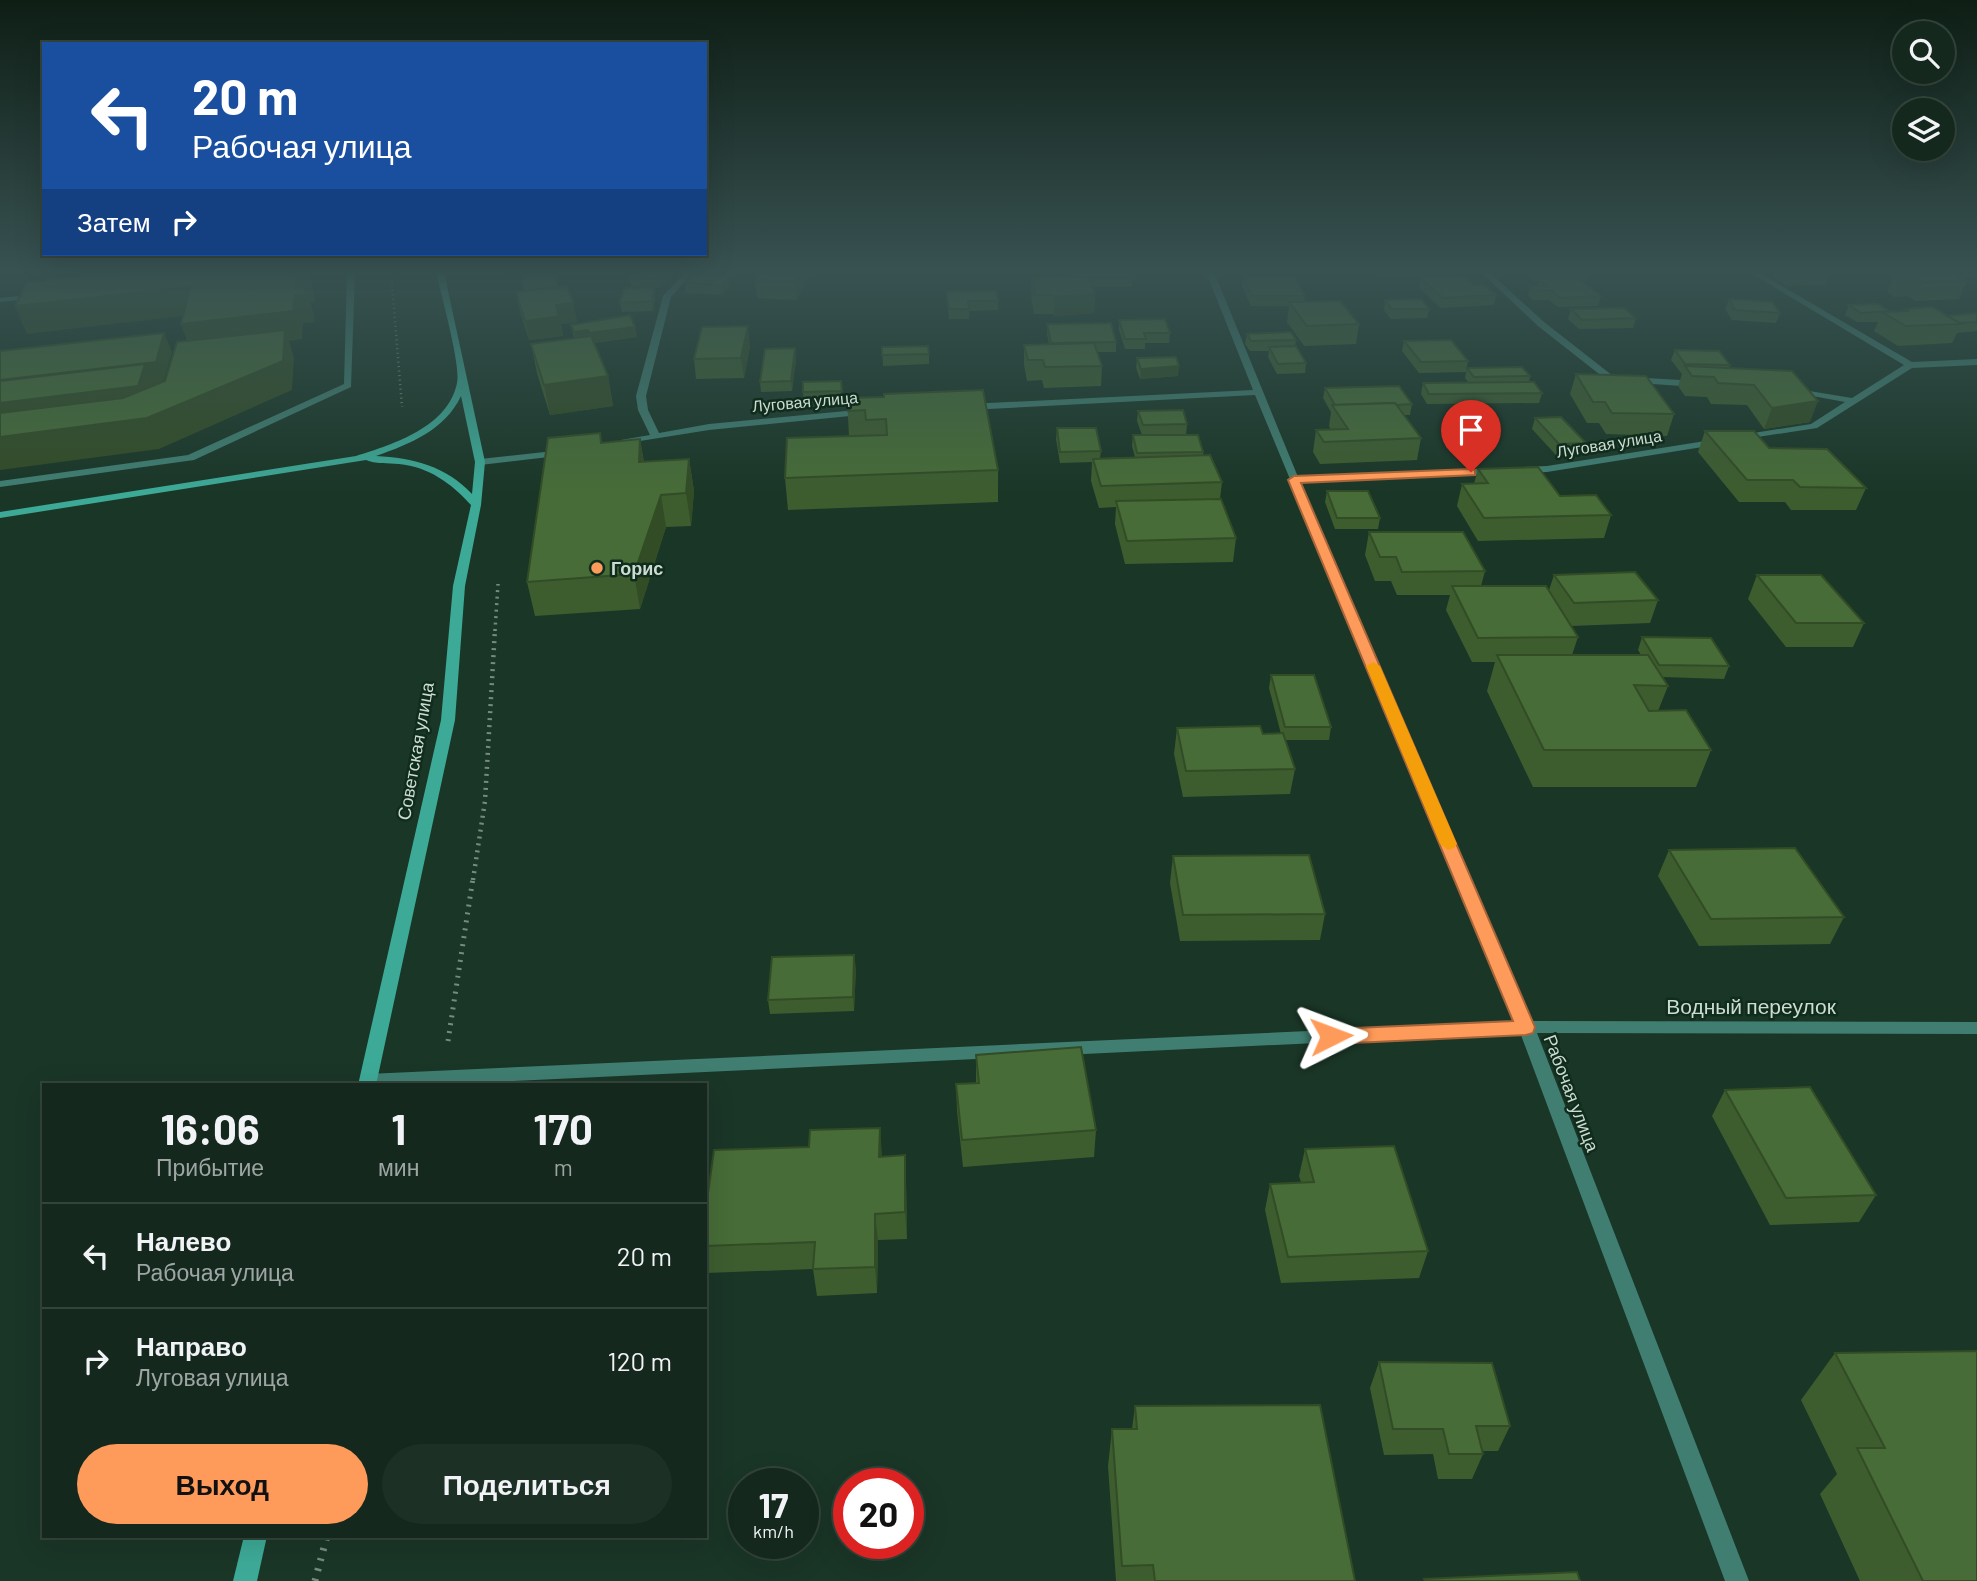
<!DOCTYPE html>
<html lang="ru">
<meta charset="utf-8">
<style>
body{margin:0;font-family:Barlow,sans-serif;background:#1d3026;color:#f1f3f6;height:100vh;display:flex;flex-direction:column;font-size:26px;white-space:nowrap}
*{box-sizing:border-box;margin:0}
p{font-size:23px;color:#9da6a4}
.icon{flex:none;width:38px;height:38px;fill:none;stroke:currentColor;stroke-width:2;stroke-linecap:round;stroke-linejoin:round}
.map{position:relative;flex:1;overflow:hidden}
.panel{position:absolute;left:42px;top:1083px;width:665px;height:455px;display:flex;flex-direction:column;background:#14281d;border-radius:0px;box-shadow:0 7px 28px #0002,0 0 0 2px #33443b}
.panel>*{flex:none}
.top-card{position:absolute;left:42px;top:42px;width:665px;height:214px;border-radius:0px;box-shadow:0 7px 28px #0002,0 0 0 2px #33443b;background:#1a4fa0;color:#fff;overflow:hidden}
.tools{position:absolute;left:1892px;top:21px;display:grid;gap:14px}
.tools a{display:grid;place-items:center;width:63px;height:63px;border-radius:50%;background:#14281d;box-shadow:0 7px 28px #0002,0 0 0 2px #33443b;font-size:35px}
.speed{position:absolute;left:728px;top:1468px;display:flex;gap:14px;font-size:35px;font-weight:700;text-align:center}
.speed>*{display:grid;place-content:center;width:91px;height:91px;border-radius:50%;background:#14281d;box-shadow:0 7px 28px #0002,0 0 0 2px #33443b;line-height:1}
.speed small{font-size:18px;font-weight:400}
.speed .limit{border:10px solid #d22;background:#fff;color:#111}
.pin{position:absolute;display:grid;place-items:center;width:60px;height:60px;color:#fff;margin:-72px -30px;border-radius:50% 50% 50% 0;rotate:-45deg;box-shadow:0 0 7px #0007}
.pin .icon{rotate:45deg}
.me{position:absolute;width:77px;margin:-38px;rotate:87deg;stroke-linejoin:round;filter:drop-shadow(0 0 5px #0008)}
.turn{display:flex;align-items:center;gap:24px;height:147px;padding:0 35px;font-size:32px}
.turn .icon{width:91px;height:91px;stroke-width:2.5}
.turn b{display:block;font-size:49px;line-height:60px}
.then{display:flex;align-items:center;height:66px;padding:0 35px;background:#0003;gap:14px;font-size:26px}
.eta{display:flex;justify-content:space-evenly;align-items:center;height:119px;text-align:center}
.eta b{font-size:42px;font-weight:700;line-height:49px}
.primary-button{display:flex;gap:14px;margin-top:auto;padding:14px 35px}
.primary-button a{flex:1;height:80px;border-radius:42px;background:#ff9b5a;color:#111;font-size:28px;font-weight:700;line-height:80px;text-align:center}
.primary-button a+a{background:#1d3026;color:#f1f3f6}
ul{padding:0;list-style:none}
li{display:flex;align-items:center;gap:21px;height:105px;padding:0 35px;border-top:2px solid #33443b}
li div{flex:1}
li b{display:block;font-size:26px}
li em{font-style:normal}
.map>svg:first-child{display:block}
.lines{fill:none;stroke-linecap:round;stroke-linejoin:round}
.path-far4{stroke:#768b7f;stroke-width:2.5;stroke-dasharray:1 3.5;stroke-linecap:butt}
.path-far3{stroke:#768b7f;stroke-width:3.5;stroke-dasharray:2 4.5;stroke-linecap:butt}
.path-far2{stroke:#768b7f;stroke-width:4.5;stroke-dasharray:2 5;stroke-linecap:butt}
.path-far1{stroke:#768b7f;stroke-width:5;stroke-dasharray:2 6;stroke-linecap:butt}
.path{stroke:#768b7f;stroke-width:7;stroke-dasharray:2.5 8;stroke-linecap:butt}
.lane{fill:#407e72;fill-rule:evenodd}
.street{fill:#407e72;fill-rule:evenodd}
.secondary{fill:#3daa97;fill-rule:evenodd}
.wall{fill:#3d5d2f}
.shaded-wall{fill:#324c26}
.building{fill:#476c37;stroke:#324c26;stroke-width:2}
.route{fill:#ff9b5a;stroke:#a6653a;stroke-width:2}
.slow{fill:#f59e0b}
.poi-dot{fill:#ff9b5a;stroke:#102c1d;stroke-width:2.5}
.labels{text-anchor:middle;dominant-baseline:central;stroke-width:5;stroke-linejoin:round;paint-order:stroke}
.far-street-label{font-size:16px;fill:#ccdcd2;stroke:#102c1d}
.poi-label{font-size:18px;font-weight:bold;fill:#ccdcd2;stroke:#102c1d;text-anchor:start}
.street-label{font-size:18px;fill:#ccdcd2;stroke:#102c1d}
.near-street-label{font-size:21px;fill:#ccdcd2;stroke:#102c1d}
</style>
<div class="map">
<svg width="1977" height="1581" viewBox="0 0 1977 1581">
<rect width="100%" height="100%" fill="#1a3627"/>
<g class="lines">
<polyline class="path-far4" points="391,272 402,407"/>
<polyline class="path-far3" points="495,631 498,584"/>
<polyline class="path-far2" points="473,880 485,801 495,629"/>
<polyline class="path-far1" points="448,1041 473,878"/>
<polyline class="path" points="315,1581 327,1536"/>
<g class="lane">
<polygon points="347,272 355,272 351,387 194,460 0,487 0,481 188,455 344,384"/>
<polygon points="37,294 41,296 40,298 0,302 0,298"/>
<polygon points="1526,1021 1532,1022 1534,1027 1532,1032 1526,1033 430,1085 361,1085 359,1081 362,1076 368,1074"/>
</g>
<g class="street">
<polygon points="685,272 693,272 671,297 646,396 648,410 659,433 709,424 867,409 872,412 870,414 709,430 621,444 621,440 650,435 638,410 636,396 663,296"/>
<polygon points="1206,272 1214,272 1298,477 1496,468 1501,471 1496,474 1300,483 1532,1021 1977,1022 1977,1034 1537,1033 1749,1581 1725,1581 1518,1027 1255,395 968,410 963,407 968,404 1253,390"/>
<polygon points="1481,272 1489,272 1544,322 1613,376 1697,381 1702,384 1697,387 1608,381 1538,326"/>
<polygon points="1749,272 1758,272 1912,362 1977,359 1977,365 1912,368 1817,428 1738,440 1736,438 1741,435 1811,424 1845,402 1791,392 1791,388 1852,398 1904,365"/>
<polygon points="1718,439 1723,442 1721,444 1547,472 1523,473 1518,470 1523,467 1547,466"/>
<polygon points="563,450 568,453 566,455 480,465 475,462 480,459"/>
</g>
<g class="secondary">
<path d="M436 272H444L485 462 481 505 465 586 455 720 376 1085H358L441 720 453 586 471 505C451 483 429 467 399 464 388 463 375 464 366 460L0 518V512L356 456C394 444 448 427 457 383 461 365 441 295 436 272ZM461 396 475 462 472 494C446 466 413 458 376 456 410 444 445 430 461 396Z"/>
<polygon points="244,1536 267,1536 257,1581 233,1581"/>
</g>
</g>
<g class="wall">
<polygon points="518,272 552,272 558,287 573,303 577,322 561,324 563,336 529,340 520,311 516,292 524,291 521,279 520,279"/>
<polygon points="635,272 675,272 675,273 659,288 654,288 655,296 653,311 622,312 620,303 643,287 631,286 630,276"/>
<polygon points="812,272 796,300 757,298 755,280"/>
<polygon points="1070,272 1131,272 1133,277 1132,287 1093,287 1095,294 1094,313 1054,316 1053,314 1034,314 1031,296 1032,278 1071,277"/>
<polygon points="1373,272 1468,272 1468,274 1376,276"/>
<polygon points="1525,272 1589,272 1587,281 1582,281 1601,296 1598,306 1558,307 1549,300 1533,300 1528,296 1530,286 1537,286 1538,281 1535,281"/>
<polygon points="1772,272 1824,272 1829,275 1826,284 1787,286 1771,276"/>
<polygon points="1967,272 1977,272 1977,280 1966,274"/>
<polygon points="1894,273 1967,280 1959,299 1916,301 1907,296 1895,297 1887,292"/>
<polygon points="729,275 730,285 722,295 686,293 685,283"/>
<polygon points="1243,277 1305,296 1304,302 1359,324 1356,344 1304,346 1287,322 1289,306 1251,306 1242,286"/>
<polygon points="1420,278 1474,285 1496,295 1494,305 1441,308 1419,288"/>
<polygon points="946,291 998,301 998,310 969,311 969,319 949,319"/>
<polygon points="1729,299 1780,313 1776,323 1732,320 1725,309"/>
<polygon points="1385,300 1429,309 1427,318 1391,319 1384,310"/>
<polygon points="1849,305 1889,312 1904,311 1905,309 1947,316 1977,314 1977,331 1957,333 1952,343 1898,346 1874,331 1878,322 1857,322 1845,315"/>
<polygon points="1571,309 1636,318 1633,328 1579,329 1568,319"/>
<polygon points="1119,320 1170,333 1169,343 1145,343 1145,349 1125,349 1119,330"/>
<polygon points="1047,324 1116,342 1116,352 1097,352 1102,366 1101,386 1044,388 1042,380 1027,381 1024,365 1024,345 1049,344 1047,334"/>
<polygon points="571,325 635,327 637,337 594,343 608,376 613,406 550,415 537,373 531,344 574,338"/>
<polygon points="1247,334 1296,340 1295,346 1306,363 1305,373 1277,374 1268,357 1269,351 1250,351 1245,344"/>
<polygon points="1404,341 1468,361 1466,372 1419,373 1402,351"/>
<polygon points="750,346 744,378 696,379 694,359"/>
<polygon points="882,347 929,354 929,364 883,366"/>
<polygon points="1675,350 1730,365 1729,368 1810,422 1764,429 1747,405 1711,404 1707,397 1685,396 1678,386 1682,374 1671,360"/>
<polygon points="1137,358 1178,376 1140,379 1136,368"/>
<polygon points="796,359 792,391 761,392 760,382"/>
<polygon points="1467,368 1530,376 1529,382 1542,393 1539,403 1427,404 1421,394 1423,383 1469,383 1465,378"/>
<polygon points="1576,374 1674,414 1667,436 1606,434 1599,423 1587,423 1570,394"/>
<polygon points="841,381 842,402 804,403 803,392"/>
<polygon points="1325,388 1412,404 1410,415 1404,415 1421,438 1417,460 1320,464 1313,452 1316,430 1331,430 1329,426 1331,412 1323,398"/>
<polygon points="847,398 998,470 998,502 788,510 785,478 849,436"/>
<polygon points="1138,411 1187,424 1186,435 1203,452 1203,455 1222,482 1220,499 1236,538 1233,562 1125,564 1115,524 1116,507 1099,508 1091,481 1092,462 1060,463 1056,439 1057,428 1101,451 1100,458 1135,457 1132,446 1133,435 1142,435 1137,421"/>
<polygon points="1535,418 1586,443 1583,454 1556,455 1532,429"/>
<polygon points="1705,431 1769,448 1866,488 1856,510 1791,510 1785,502 1739,502 1698,452"/>
<polygon points="600,433 602,443 640,439 644,462 689,459 694,491 691,526 666,527 640,609 535,616 527,582"/>
<polygon points="1478,469 1560,496 1611,515 1604,538 1478,541 1457,506 1462,484 1474,484"/>
<polygon points="1327,491 1380,518 1378,529 1335,529 1325,502"/>
<polygon points="1369,532 1485,571 1481,586 1549,590 1554,575 1658,600 1650,623 1571,626 1578,637 1572,655 1641,655 1638,650 1642,637 1729,666 1724,679 1662,677 1668,686 1658,711 1711,750 1696,787 1533,787 1487,691 1495,662 1472,662 1446,610 1450,595 1397,595 1391,581 1375,581 1365,555"/>
<polygon points="1757,575 1864,623 1853,647 1786,647 1748,599"/>
<polygon points="1271,675 1331,727 1329,740 1285,740 1295,769 1290,794 1183,797 1174,754 1177,728 1263,734 1281,734 1269,688"/>
<polygon points="1669,850 1844,917 1830,944 1699,946 1658,876"/>
<polygon points="1173,856 1325,914 1320,940 1180,941 1170,883"/>
<polygon points="856,968 854,1011 770,1014 768,1000"/>
<polygon points="976,1055 1096,1130 1094,1157 963,1167 957,1111 956,1084 976,1083"/>
<polygon points="1725,1090 1876,1195 1859,1222 1770,1225 1712,1116"/>
<polygon points="1305,1149 1428,1251 1419,1278 1281,1283 1265,1210 1270,1184 1301,1182 1299,1176"/>
<polygon points="882,1156 906,1182 907,1239 878,1240 877,1293 817,1296 813,1269 707,1273 705,1265 705,1215"/>
<polygon points="1835,1353 1977,1581 1860,1581 1820,1494 1837,1474 1801,1400"/>
<polygon points="1379,1362 1510,1426 1498,1451 1482,1451 1483,1454 1472,1479 1438,1479 1433,1454 1384,1455 1370,1388"/>
<polygon points="1135,1406 1355,1581 1116,1581 1108,1466 1112,1429 1132,1429"/>
</g>
<g class="shaded-wall">
<polygon points="308,272 315,296 314,302 310,302 314,315 314,322 303,323 302,339 289,341 294,358 292,390 159,449 0,470 0,437 147,418 191,352 181,324 296,288 297,275"/>
<polygon points="518,272 552,272 553,275 520,279"/>
<polygon points="665,272 675,272 675,273 659,288 657,279"/>
<polygon points="800,272 812,272 796,300 794,281"/>
<polygon points="729,275 730,285 722,295 721,285"/>
<polygon points="654,286 655,296 653,311 652,301"/>
<polygon points="190,287 199,314 27,334 15,306"/>
<polygon points="1095,294 1094,313 1054,316 1054,297"/>
<polygon points="573,303 577,322 561,324 563,336 529,340 525,321 556,305"/>
<polygon points="748,326 750,346 744,378 741,358"/>
<polygon points="635,327 637,337 591,343 589,333"/>
<polygon points="588,330 590,340 576,342 574,332"/>
<polygon points="164,333 172,352 163,383 153,384 157,393 0,435 0,403"/>
<polygon points="795,348 796,359 792,391 791,381"/>
<polygon points="1179,366 1178,376 1140,379 1141,369"/>
<polygon points="608,376 613,406 550,415 544,385"/>
<polygon points="1818,401 1810,422 1764,429 1772,408"/>
<polygon points="640,439 645,470 639,462"/>
<polygon points="689,459 694,491 691,526 686,493"/>
<polygon points="661,495 666,527 640,609 634,574"/>
<polygon points="854,955 856,968 854,1011 853,997"/>
<polygon points="880,1128 882,1155 881,1183 879,1157"/>
<polygon points="905,1155 906,1182 907,1239 905,1212"/>
<polygon points="875,1214 878,1240 877,1293 875,1267"/>
</g>
<g class="building">
<polygon points="126,272 306,272 306,275 297,275 296,288 306,287 305,294 295,295 293,311 181,324 190,287 15,306 27,282"/>
<polygon points="635,272 665,272 657,279 630,276"/>
<polygon points="760,272 800,272 794,281 755,280"/>
<polygon points="1072,272 1131,272 1133,277 1073,277"/>
<polygon points="1783,272 1824,272 1829,275 1791,277"/>
<polygon points="1908,272 1952,272 1967,280 1924,282 1915,277 1902,278 1894,273"/>
<polygon points="554,274 558,287 524,291 521,277"/>
<polygon points="694,274 729,275 721,285 685,283"/>
<polygon points="1294,276 1305,296 1252,296 1243,277"/>
<polygon points="1464,276 1474,285 1483,284 1496,295 1443,298 1420,278"/>
<polygon points="1090,277 1095,294 1054,297 1054,295 1035,295 1032,278"/>
<polygon points="1578,278 1601,296 1560,298 1551,290 1535,291 1530,286 1547,286 1538,279"/>
<polygon points="567,286 573,303 556,305 559,316 525,321 516,292"/>
<polygon points="654,286 652,301 620,303 624,288"/>
<polygon points="996,290 998,301 968,301 969,309 949,309 946,291"/>
<polygon points="1421,299 1429,309 1392,309 1385,300"/>
<polygon points="1729,299 1772,302 1780,313 1735,310"/>
<polygon points="1340,301 1359,324 1307,326 1289,302"/>
<polygon points="1877,304 1889,311 1861,313 1849,305"/>
<polygon points="1932,307 1961,324 1906,326 1882,312 1909,311 1905,309"/>
<polygon points="1624,308 1636,318 1582,320 1571,309"/>
<polygon points="1975,313 1977,314 1977,322 1960,323 1947,316"/>
<polygon points="630,315 635,327 589,333 588,330 574,332 571,325"/>
<polygon points="1165,319 1170,333 1144,333 1146,339 1125,339 1119,320"/>
<polygon points="1111,323 1116,342 1051,343 1047,324"/>
<polygon points="748,326 741,358 694,359 702,327"/>
<polygon points="285,330 283,361 147,418 0,437 0,413 123,398 165,381 177,342"/>
<polygon points="1291,332 1296,340 1251,341 1247,334"/>
<polygon points="164,333 156,362 0,380 0,351"/>
<polygon points="591,336 608,376 544,385 531,344"/>
<polygon points="1451,340 1468,361 1421,362 1404,341"/>
<polygon points="1094,343 1102,366 1045,367 1043,360 1028,360 1024,345"/>
<polygon points="928,346 929,354 882,355 882,347"/>
<polygon points="1296,346 1306,363 1278,364 1269,347"/>
<polygon points="795,348 791,381 760,382 765,349"/>
<polygon points="1675,350 1719,351 1730,365 1685,364"/>
<polygon points="1176,357 1179,366 1141,369 1137,358"/>
<polygon points="145,364 138,386 0,403 0,381"/>
<polygon points="1685,366 1792,371 1818,401 1772,408 1754,385 1718,383 1714,377 1692,376"/>
<polygon points="1522,367 1530,376 1474,377 1467,368"/>
<polygon points="1576,374 1646,376 1674,414 1612,413 1605,402 1593,402"/>
<polygon points="841,381 842,391 803,392 803,382"/>
<polygon points="1534,382 1542,393 1429,394 1423,383"/>
<polygon points="1399,386 1412,404 1396,405 1395,403 1335,405 1325,388"/>
<polygon points="983,390 998,470 785,478 787,438 887,435 886,419 866,420 865,410 848,411 847,398 884,397 884,394"/>
<polygon points="1395,403 1421,438 1324,442 1316,430 1348,429 1332,405"/>
<polygon points="1183,410 1187,424 1143,425 1138,411"/>
<polygon points="1561,417 1586,443 1559,444 1535,418"/>
<polygon points="1057,428 1096,428 1101,451 1060,452"/>
<polygon points="1705,431 1754,431 1769,448 1827,449 1866,488 1800,487 1793,480 1747,480"/>
<polygon points="600,433 601,443 640,439 639,462 689,459 686,493 661,495 634,574 527,582 548,438"/>
<polygon points="1133,435 1198,435 1203,452 1137,453"/>
<polygon points="1210,455 1222,482 1101,486 1093,459"/>
<polygon points="1538,467 1560,496 1596,495 1611,515 1484,518 1462,484 1488,483 1478,469"/>
<polygon points="1327,491 1368,491 1380,518 1337,518"/>
<polygon points="1221,499 1236,538 1127,541 1116,501"/>
<polygon points="1369,532 1463,532 1485,571 1402,572 1396,557 1380,557"/>
<polygon points="1635,572 1658,600 1574,603 1554,575"/>
<polygon points="1757,575 1821,575 1864,623 1796,623"/>
<polygon points="1452,586 1546,586 1578,637 1478,638"/>
<polygon points="1642,637 1711,638 1729,666 1659,665"/>
<polygon points="1497,655 1648,655 1668,686 1634,685 1649,711 1686,710 1711,750 1544,750"/>
<polygon points="1271,675 1314,675 1331,727 1285,727"/>
<polygon points="1260,726 1263,734 1283,733 1295,769 1186,771 1177,728"/>
<polygon points="1795,848 1844,917 1711,919 1669,850"/>
<polygon points="1309,855 1325,914 1183,915 1173,856"/>
<polygon points="854,955 853,997 768,1000 772,957"/>
<polygon points="1081,1047 1096,1130 962,1140 956,1084 979,1083 976,1055"/>
<polygon points="1810,1087 1876,1195 1786,1198 1725,1090"/>
<polygon points="880,1128 879,1157 905,1155 905,1212 875,1214 875,1267 813,1269 815,1242 705,1246 705,1215 714,1150 809,1147 810,1130"/>
<polygon points="1394,1146 1428,1251 1288,1257 1270,1184 1314,1182 1305,1149"/>
<polygon points="1977,1351 1977,1581 1923,1581 1857,1448 1885,1448 1835,1353"/>
<polygon points="1379,1362 1492,1363 1510,1426 1476,1426 1483,1454 1449,1454 1443,1429 1393,1429"/>
<polygon points="1320,1405 1355,1581 1155,1581 1153,1565 1122,1566 1112,1429 1137,1429 1135,1406"/>
<polygon points="1577,1572 1580,1581 1425,1581 1424,1579"/>
</g>
<linearGradient id="sky" x2="0" y2="1"><stop stop-color="#0e1e15"/><stop offset="0.55" stop-color="#385252"/><stop offset="1" stop-color="#385252" stop-opacity="0"/></linearGradient>
<rect width="1977" height="493" fill="url(#sky)"/>
<polygon class="route" points="1471,469 1475,470 1475,475 1301,483 1535,1027 1533,1033 1526,1035 1331,1044 1325,1042 1322,1036 1325,1031 1331,1029 1513,1021 1288,480 1294,476"/>
<polygon class="slow" points="1373,662 1380,666 1457,844 1454,848 1448,850 1440,844 1366,666"/>
<circle class="poi-dot" cx="597" cy="568" r="7"/>
<g class="labels">
<g class="far-street-label">
<text transform="translate(805 401) rotate(-5)">Луговая улица</text>
<text transform="translate(1609 443) rotate(-9)">Луговая улица</text>
</g>
<g class="poi-label">
<text x="611" y="568">Горис</text>
</g>
<g class="street-label">
<text transform="translate(415 751) rotate(-80)">Советская улица</text>
<text transform="translate(1572 1093) rotate(69)">Рабочая улица</text>
</g>
<g class="near-street-label">
<text x="1751" y="1005">Водный переулок</text>
</g>
</g>
</svg>
<div class="tools">
<a><svg class="icon" aria-label="search" viewBox="0 0 24 24"><circle cx="10" cy="10" r="6"/><path d="M15 15l6 6"/></svg></a>
<a><svg class="icon" aria-label="layers" viewBox="0 0 24 24"><path d="M12 4l9 5-9 5-9-5zM3 14l9 5 9-5"/></svg></a>
</div>
<div class="speed"><div>17<small>km/h</small></div><div class="limit">20</div></div>
<div class="pin" style="left:1471px;top:472px;background:#d93025"><svg class="icon" aria-label="arrive" viewBox="0 0 24 24"><path d="M6 21V4h12l-3 4 3 4H6"/></svg></div>
<svg class="me" style="left:1331px;top:1036px" viewBox="-20 -20 40 40"><path d="M0-17L14 15 0 8-14 15z" fill="#ff9b5a" stroke="#fff" stroke-width="4"/></svg>
<div class="top-card">
<div class="turn"><svg class="icon" aria-label="left" viewBox="0 0 24 24"><path d="M17 20v-9H6M10 6l-5 5 5 5"/></svg><div><b>20 m</b>Рабочая улица</div></div>
<div class="then">Затем<svg class="icon" aria-label="right" viewBox="0 0 24 24"><path d="M7 20v-9h11M14 6l5 5-5 5"/></svg></div>
</div>
<section class="panel">
<div class="eta">
<div><b>16:06</b><p>Прибытие</p></div>
<div><b>1</b><p>мин</p></div>
<div><b>170</b><p>m</p></div>
</div>
<ul>
<li><svg class="icon" aria-label="left" viewBox="0 0 24 24"><path d="M17 20v-9H6M10 6l-5 5 5 5"/></svg><div><b>Налево</b><p>Рабочая улица</p></div><em>20 m</em></li>
<li><svg class="icon" aria-label="right" viewBox="0 0 24 24"><path d="M7 20v-9h11M14 6l5 5-5 5"/></svg><div><b>Направо</b><p>Луговая улица</p></div><em>120 m</em></li>
</ul>
<div class="primary-button"><a>Выход</a><a>Поделиться</a></div>
</section>
</div>
